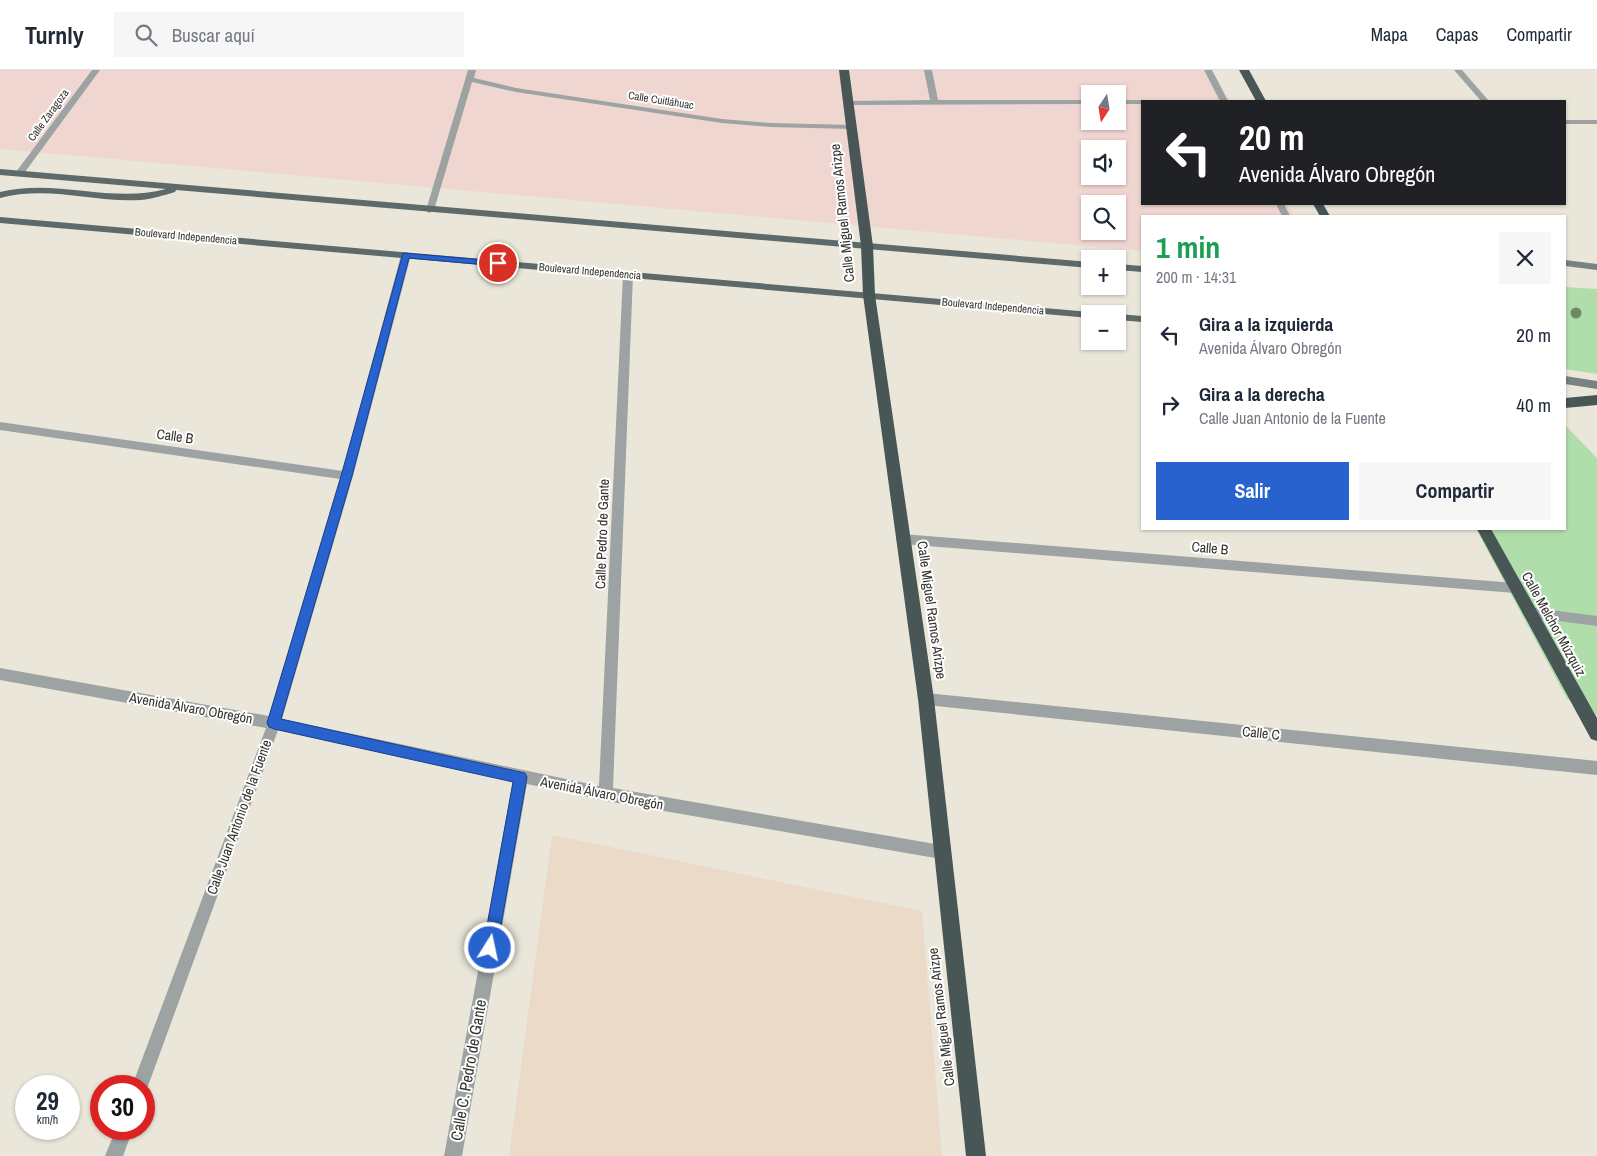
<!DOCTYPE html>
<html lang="es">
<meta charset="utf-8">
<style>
body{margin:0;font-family:"Archivo Narrow",sans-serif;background:#f6f6f7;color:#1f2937;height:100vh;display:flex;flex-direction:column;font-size:19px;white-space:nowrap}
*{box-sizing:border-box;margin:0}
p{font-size:16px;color:#747a83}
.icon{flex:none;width:28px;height:28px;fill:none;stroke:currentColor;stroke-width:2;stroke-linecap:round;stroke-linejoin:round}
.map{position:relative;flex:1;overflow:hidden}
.panel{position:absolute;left:1141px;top:145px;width:425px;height:315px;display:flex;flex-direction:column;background:#fff;border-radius:0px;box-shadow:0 1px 4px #0004}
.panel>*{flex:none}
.hud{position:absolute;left:1141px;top:30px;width:425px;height:105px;border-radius:0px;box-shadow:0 1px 4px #0004;background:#202124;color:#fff;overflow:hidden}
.needle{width:32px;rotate:192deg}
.buttons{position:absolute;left:1081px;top:15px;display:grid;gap:10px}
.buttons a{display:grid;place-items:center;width:45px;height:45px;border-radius:0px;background:#fff;box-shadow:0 1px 4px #0004;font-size:25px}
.speed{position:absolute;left:15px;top:1005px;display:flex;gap:10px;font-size:25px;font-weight:700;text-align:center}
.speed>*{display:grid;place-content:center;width:65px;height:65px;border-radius:50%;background:#fff;box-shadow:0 1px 4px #0004;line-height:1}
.speed small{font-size:12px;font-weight:400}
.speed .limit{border:8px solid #d22;background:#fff;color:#111}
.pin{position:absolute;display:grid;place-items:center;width:42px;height:42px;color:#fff;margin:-21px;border:2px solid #fff;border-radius:50%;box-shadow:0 1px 5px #0007}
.me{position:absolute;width:55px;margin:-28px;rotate:10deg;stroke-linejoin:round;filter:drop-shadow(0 0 4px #0008)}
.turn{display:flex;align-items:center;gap:18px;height:105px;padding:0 15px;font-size:22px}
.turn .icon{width:65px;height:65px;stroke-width:2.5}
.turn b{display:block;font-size:35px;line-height:42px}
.round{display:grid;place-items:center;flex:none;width:52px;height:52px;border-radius:0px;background:#f6f6f7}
.overview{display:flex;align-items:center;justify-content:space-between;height:85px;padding:0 15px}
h1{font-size:30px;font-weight:700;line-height:38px;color:#1e9e55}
.primary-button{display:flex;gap:10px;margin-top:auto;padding:10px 15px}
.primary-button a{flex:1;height:58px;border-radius:0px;background:#2862cf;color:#fff;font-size:20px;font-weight:700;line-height:58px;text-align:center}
.primary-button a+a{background:#f6f6f7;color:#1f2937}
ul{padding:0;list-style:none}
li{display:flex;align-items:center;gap:15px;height:70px;padding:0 15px}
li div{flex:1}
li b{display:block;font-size:19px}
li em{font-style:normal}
header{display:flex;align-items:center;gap:30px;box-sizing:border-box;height:70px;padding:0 25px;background:#fff;border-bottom:1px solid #e0e1e3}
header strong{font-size:24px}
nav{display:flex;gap:28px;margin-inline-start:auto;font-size:18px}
.search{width:350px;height:45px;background:#f6f6f7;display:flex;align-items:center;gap:12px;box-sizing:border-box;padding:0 18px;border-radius:0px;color:#747a83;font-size:19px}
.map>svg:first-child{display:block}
.commercial{fill:#f0d6d1;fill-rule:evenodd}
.education{fill:#ebdac8}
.green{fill:#afdeab}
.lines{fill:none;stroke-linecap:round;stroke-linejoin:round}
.lane{fill:#9ca3a2;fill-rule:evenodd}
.street{fill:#9ca3a2;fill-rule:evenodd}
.secondary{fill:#788281;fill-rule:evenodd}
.primary{fill:#5e6a6a;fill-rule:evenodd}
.highway{fill:#485656;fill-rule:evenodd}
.tree{fill:#6c8a65}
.route{fill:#2862cf;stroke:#1a4087}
.labels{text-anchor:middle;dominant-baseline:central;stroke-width:4;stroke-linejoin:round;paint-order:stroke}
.far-street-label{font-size:11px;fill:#34332e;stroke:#fff}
.street-label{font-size:14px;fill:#34332e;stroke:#fff}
.near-street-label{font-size:16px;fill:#34332e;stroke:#fff}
</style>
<header>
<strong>Turnly</strong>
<div class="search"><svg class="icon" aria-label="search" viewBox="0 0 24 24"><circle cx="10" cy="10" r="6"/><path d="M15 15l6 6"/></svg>Buscar aquí</div>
<nav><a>Mapa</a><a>Capas</a><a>Compartir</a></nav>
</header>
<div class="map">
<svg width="1597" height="1086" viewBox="0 0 1597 1086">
<rect width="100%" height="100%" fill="#eae7da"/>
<path class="commercial" d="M0 0H1212L1230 31H1142V134H1287L1294 146H1142V181L0 79ZM1090 24H1118V51H1090ZM1090 79H1118V106H1090ZM1090 134H1118V161H1090Z"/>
<polygon class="education" points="552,765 922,841 942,1086 509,1086"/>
<g class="green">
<polygon points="1565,217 1597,219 1597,304 1565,299"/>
<polygon points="1565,355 1597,388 1597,645 1567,629 1476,459 1565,459"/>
</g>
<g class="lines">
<g class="lane">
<polygon points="924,0 932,0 938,30 1090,30 1090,34 849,35 845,33 849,31 930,30"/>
<polygon points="1204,0 1212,0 1228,31 1220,31"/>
<polygon points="1118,30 1142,30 1145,31 1142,31 1142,34 1118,34"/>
<polygon points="1276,134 1284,134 1290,146 1282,146"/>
</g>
<g class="street">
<polygon points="92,0 100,0 22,106 16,106 16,102"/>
<polygon points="468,0 476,0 474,8 516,18 722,49 770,53 852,55 856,57 852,59 770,57 722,53 516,22 472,12 434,140 430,143 427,142 426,140"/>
<polygon points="1454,0 1462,0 1489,31 1481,31"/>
<rect x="1565" y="50" width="32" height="4"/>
<polygon points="406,182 411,185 353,406 282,649 599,716 623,205 628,202 633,205 613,718 941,775 946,777 948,782 946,787 941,789 606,731 527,714 462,1086 444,1086 513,711 278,660 148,1016 144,1023 144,1016 132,1016 266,658 0,610 0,598 269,646 340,409 0,360 0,352 343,401 401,185"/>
<polygon points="902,464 1515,513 1519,514 1521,518 1519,522 1515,523 902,474 898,472 896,469 898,466"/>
<polygon points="1528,537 1597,546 1597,556 1528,547 1524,546 1522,542 1524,538"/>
<polygon points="926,623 1597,691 1597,705 926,635 921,633 919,629 921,625"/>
<polygon points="116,1059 133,1059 123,1086 105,1086"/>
</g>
<g class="secondary">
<polygon points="1565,190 1597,194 1597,200 1565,196"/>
<polygon points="1565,306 1597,311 1597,319 1565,314"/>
</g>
<g class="primary">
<path d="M0 99 1090 192V198L176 120 175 122C164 125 153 129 141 130 93 133 49 115 0 128V122C57 108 111 134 166 119L0 105Z"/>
<polygon points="0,147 1090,242 1094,244 1090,244 1090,248 0,153"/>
<polygon points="1118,194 1142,196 1142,202 1118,200"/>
<polygon points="1118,244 1142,246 1142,252 1118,250"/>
</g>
<g class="highway">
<polygon points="839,0 849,0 873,176 875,225 934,629 986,1086 966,1086 918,629 863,225 861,176"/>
<polygon points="1239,0 1249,0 1266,31 1256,31"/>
<polygon points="1313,134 1323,134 1330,146 1320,146"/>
<polygon points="1597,325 1597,335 1565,338 1565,328"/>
<polygon points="1477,459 1491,459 1597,648 1597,671 1591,669"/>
</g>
</g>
<circle class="tree" cx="1576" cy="243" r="5.5"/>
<polygon class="route" points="403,183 498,191 503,193 498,196 409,188 352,406 281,649 525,703 527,707 497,878 495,883 490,885 485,883 483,878 513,712 274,659 269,657 267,653 341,406"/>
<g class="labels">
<g class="far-street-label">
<text transform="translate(661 30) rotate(9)">Calle Cuitláhuac</text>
<text transform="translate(48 45) rotate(-54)">Calle Zaragoza</text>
<text transform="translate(186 166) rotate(5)">Boulevard Independencia</text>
<text transform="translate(590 201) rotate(5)">Boulevard Independencia</text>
<text transform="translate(993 236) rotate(5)">Boulevard Independencia</text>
</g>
<g class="street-label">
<text transform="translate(842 143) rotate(-96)">Calle Miguel Ramos Arizpe</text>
<text transform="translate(175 366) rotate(8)">Calle B</text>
<text transform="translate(602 464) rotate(-88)">Calle Pedro de Gante</text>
<text transform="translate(1210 478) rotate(5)">Calle B</text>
<text transform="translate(932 540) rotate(82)">Calle Miguel Ramos Arizpe</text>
<text transform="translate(1554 554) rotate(61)">Calle Melchor Múzquiz</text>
<text transform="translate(191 638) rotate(10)">Avenida Álvaro Obregón</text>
<text transform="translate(1261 663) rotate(6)">Calle C</text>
<text transform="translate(602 723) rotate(11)">Avenida Álvaro Obregón</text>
<text transform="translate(239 747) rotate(-70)">Calle Juan Antonio de la Fuente</text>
<text transform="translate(941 947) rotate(-97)">Calle Miguel Ramos Arizpe</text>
</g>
<g class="near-street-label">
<text transform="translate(468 1000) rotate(-80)">Calle C. Pedro de Gante</text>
</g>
</g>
</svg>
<div class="buttons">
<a><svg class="needle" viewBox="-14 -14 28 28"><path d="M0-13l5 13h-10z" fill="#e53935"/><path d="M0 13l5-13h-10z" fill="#747a83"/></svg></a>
<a><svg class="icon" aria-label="sound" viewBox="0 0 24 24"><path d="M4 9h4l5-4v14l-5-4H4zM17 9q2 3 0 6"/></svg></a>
<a><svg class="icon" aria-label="search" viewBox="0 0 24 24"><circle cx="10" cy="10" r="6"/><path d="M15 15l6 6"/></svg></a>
<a>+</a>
<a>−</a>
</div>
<div class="speed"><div>29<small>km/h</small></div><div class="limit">30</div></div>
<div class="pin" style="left:498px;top:193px;background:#d93025"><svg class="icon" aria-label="arrive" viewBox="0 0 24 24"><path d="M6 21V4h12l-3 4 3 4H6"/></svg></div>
<svg class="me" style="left:490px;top:878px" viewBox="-20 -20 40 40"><circle r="17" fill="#2862cf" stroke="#fff" stroke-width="3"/><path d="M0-11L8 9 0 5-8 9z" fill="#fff"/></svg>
<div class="hud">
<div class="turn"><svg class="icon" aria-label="left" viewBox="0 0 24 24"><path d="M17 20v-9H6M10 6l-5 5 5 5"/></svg><div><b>20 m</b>Avenida Álvaro Obregón</div></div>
</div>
<section class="panel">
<div class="overview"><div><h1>1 min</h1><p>200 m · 14:31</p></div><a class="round"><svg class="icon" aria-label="close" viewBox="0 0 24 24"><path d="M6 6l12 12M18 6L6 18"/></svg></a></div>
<ul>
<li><svg class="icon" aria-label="left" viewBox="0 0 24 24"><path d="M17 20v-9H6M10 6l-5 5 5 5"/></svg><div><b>Gira a la izquierda</b><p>Avenida Álvaro Obregón</p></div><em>20 m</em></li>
<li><svg class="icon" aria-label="right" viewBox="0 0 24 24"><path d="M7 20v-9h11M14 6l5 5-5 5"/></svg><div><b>Gira a la derecha</b><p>Calle Juan Antonio de la Fuente</p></div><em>40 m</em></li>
</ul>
<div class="primary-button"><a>Salir</a><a>Compartir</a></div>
</section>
</div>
